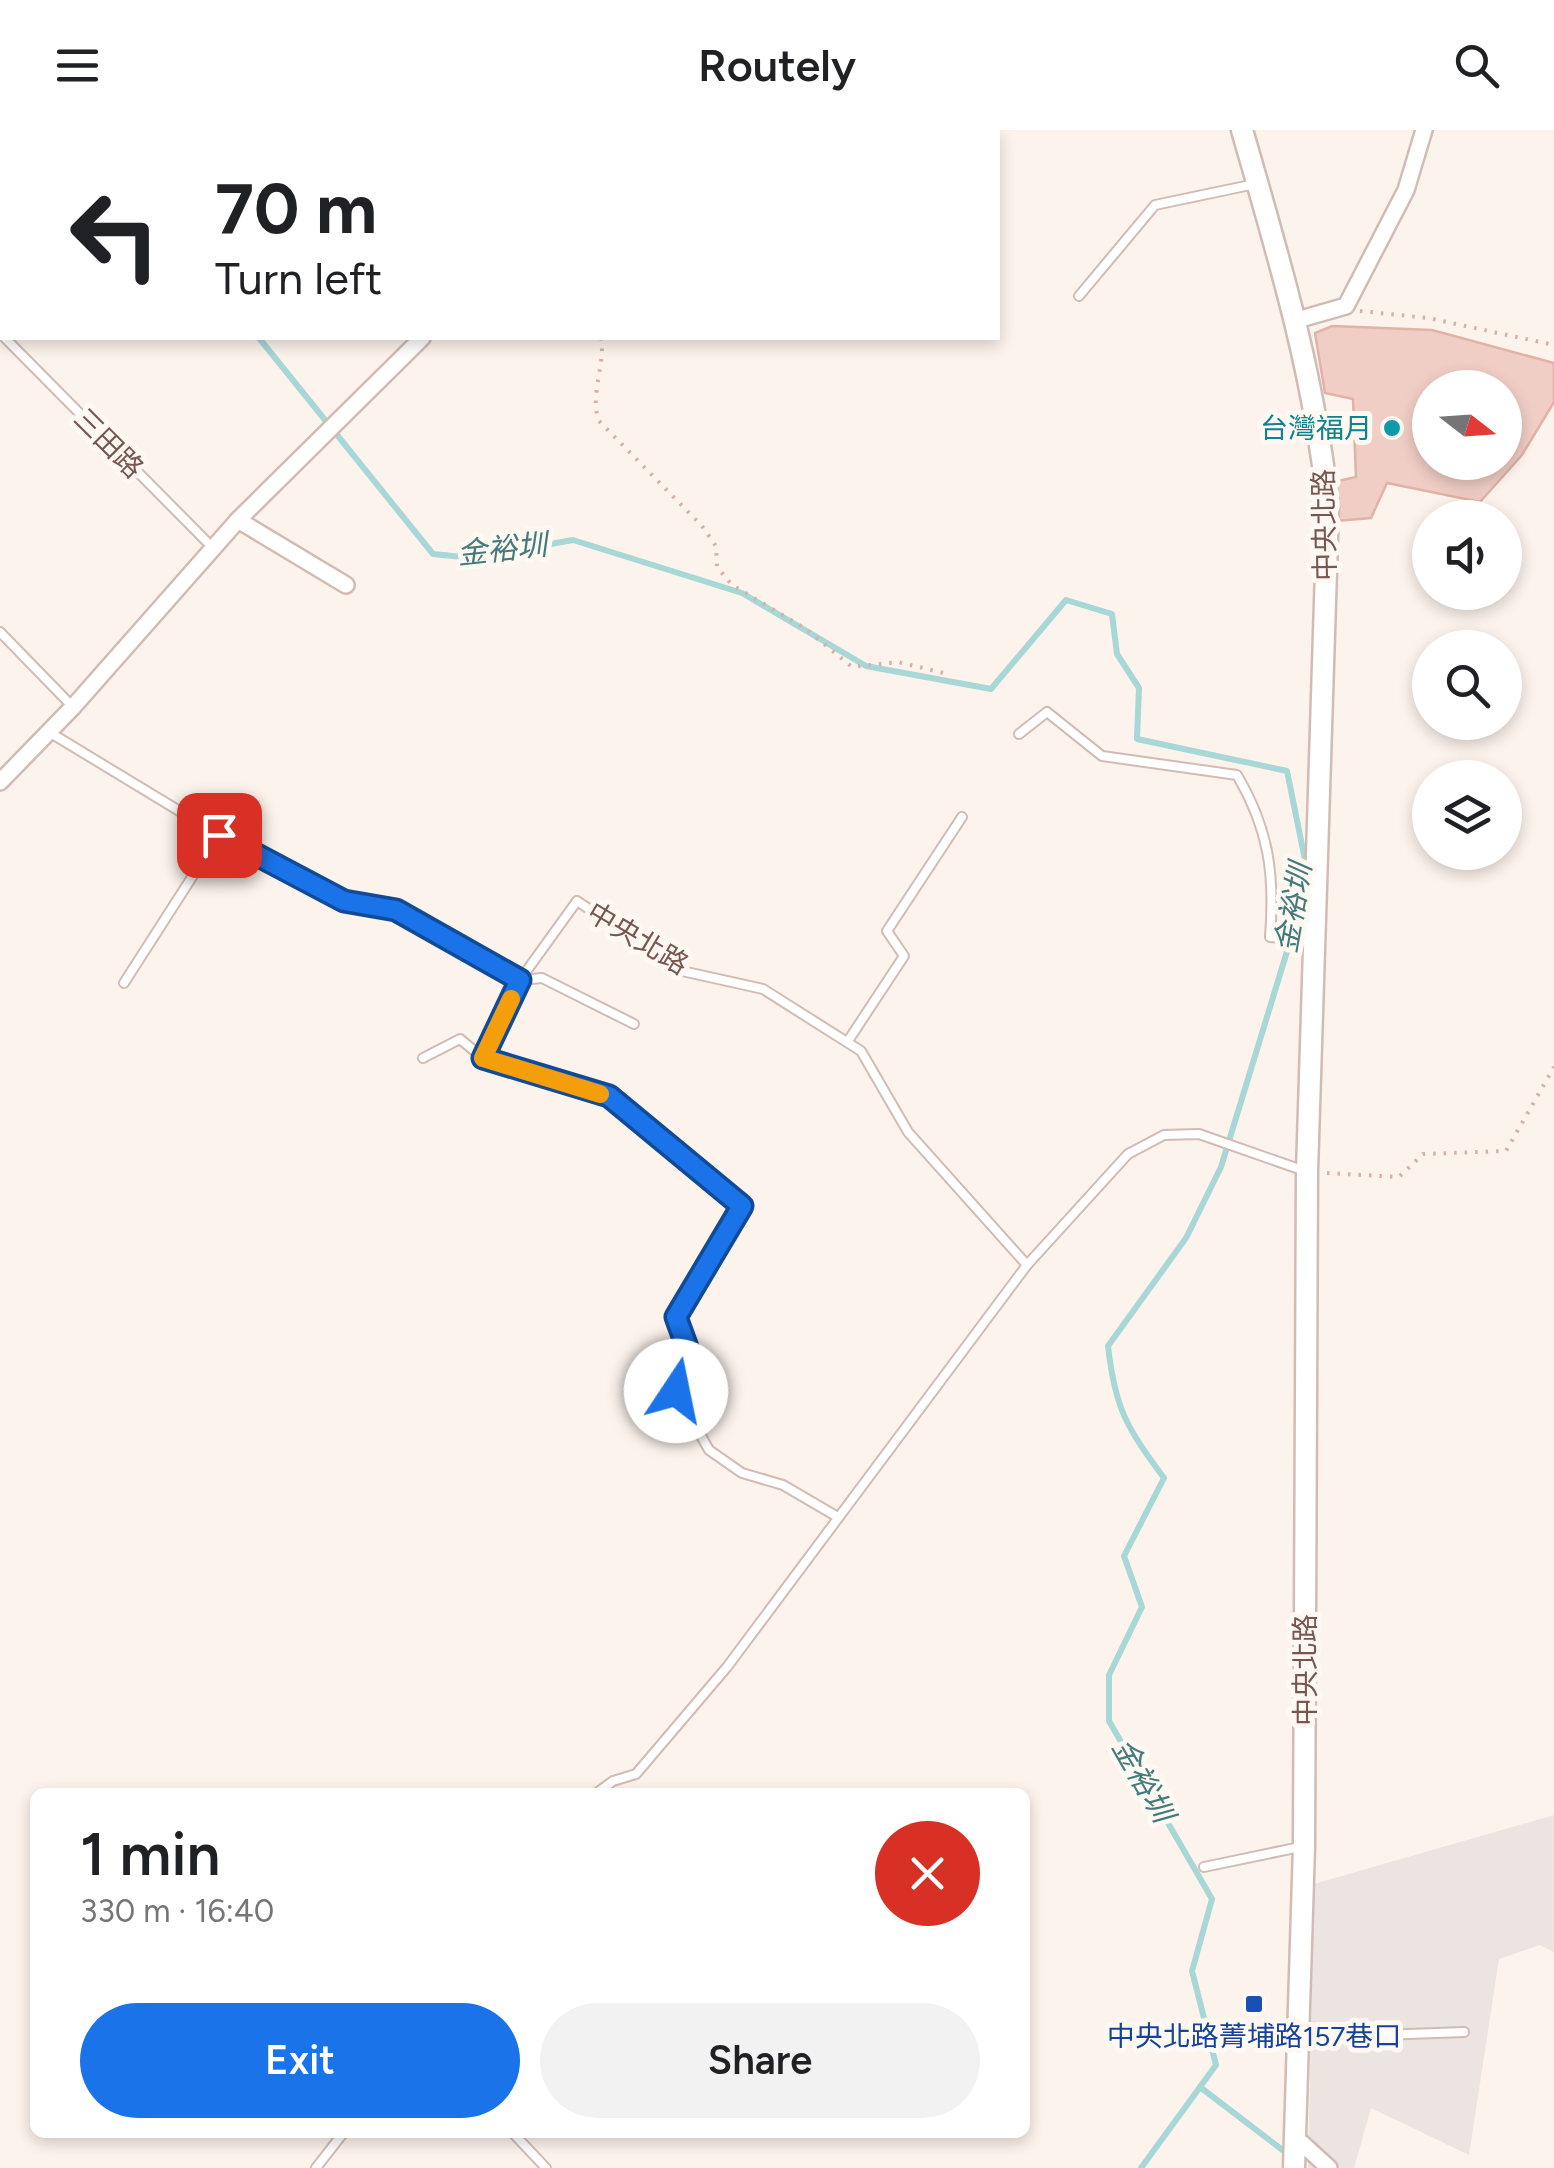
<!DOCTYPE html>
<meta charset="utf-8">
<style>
body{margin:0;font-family:Figtree,"Noto Sans TC",sans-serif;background:#f2f2f2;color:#202124;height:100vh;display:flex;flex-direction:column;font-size:38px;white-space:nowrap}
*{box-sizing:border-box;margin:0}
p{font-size:32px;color:#757577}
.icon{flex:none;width:55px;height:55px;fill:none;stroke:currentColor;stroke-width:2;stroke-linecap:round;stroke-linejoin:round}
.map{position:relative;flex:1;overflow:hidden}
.drawer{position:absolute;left:30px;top:1658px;width:1000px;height:350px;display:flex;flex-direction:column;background:#fff;border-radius:15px;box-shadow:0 5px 15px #0003}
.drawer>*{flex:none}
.top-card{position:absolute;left:0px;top:0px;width:1000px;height:210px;box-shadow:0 5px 15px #0003;background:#fff;color:#202124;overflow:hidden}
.needle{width:65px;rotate:107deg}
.controls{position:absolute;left:1412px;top:240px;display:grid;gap:20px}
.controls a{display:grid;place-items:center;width:110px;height:110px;border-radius:50%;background:#fff;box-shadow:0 5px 15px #0003;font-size:50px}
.pin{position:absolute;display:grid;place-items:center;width:85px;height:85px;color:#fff;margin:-42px;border-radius:20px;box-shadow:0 5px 15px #0006}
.me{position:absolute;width:110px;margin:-55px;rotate:11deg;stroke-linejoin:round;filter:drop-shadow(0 0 8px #0008)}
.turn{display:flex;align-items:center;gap:35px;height:210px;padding:0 50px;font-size:45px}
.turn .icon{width:130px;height:130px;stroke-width:2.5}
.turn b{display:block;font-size:70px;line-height:85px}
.round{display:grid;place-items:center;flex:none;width:105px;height:105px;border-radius:52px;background:#f2f2f2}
.headline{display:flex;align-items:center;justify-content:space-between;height:170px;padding:0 50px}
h1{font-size:60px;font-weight:600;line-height:75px}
.cta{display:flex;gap:20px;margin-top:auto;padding:20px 50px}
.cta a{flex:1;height:115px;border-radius:60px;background:#1a73e8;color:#fff;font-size:40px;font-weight:600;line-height:115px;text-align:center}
.cta a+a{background:#f2f2f2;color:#202124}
header{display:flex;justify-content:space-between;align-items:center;height:130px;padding:0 50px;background:#fff;font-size:45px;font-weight:600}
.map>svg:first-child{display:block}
.industrial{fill:#ece4e1}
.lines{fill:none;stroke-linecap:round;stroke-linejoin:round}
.stream{stroke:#a7d7d6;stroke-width:6}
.building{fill:#f0cec5;stroke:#e2b2a6;stroke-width:2.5;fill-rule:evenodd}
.service-casing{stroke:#d1bcb4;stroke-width:12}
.minor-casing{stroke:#d1bcb4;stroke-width:20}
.tertiary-casing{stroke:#d1bcb4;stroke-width:25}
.path{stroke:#d6b1a7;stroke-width:4;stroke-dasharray:2.5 8;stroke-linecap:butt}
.service{stroke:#fff;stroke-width:8}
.minor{stroke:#fff;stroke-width:15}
.tertiary{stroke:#fff;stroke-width:20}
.route-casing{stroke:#114b97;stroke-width:25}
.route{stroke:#1a73e8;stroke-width:18}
.slow{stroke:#f59e0b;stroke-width:18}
.culture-dot{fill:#0f9aa8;stroke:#fef8f3;stroke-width:4}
.transit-dot{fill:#1a4fb4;stroke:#fef8f3;stroke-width:4}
.labels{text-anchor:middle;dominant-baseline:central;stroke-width:10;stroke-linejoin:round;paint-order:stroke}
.culture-label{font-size:28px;fill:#0d838f;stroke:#fef8f3;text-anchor:end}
.street-label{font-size:28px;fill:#77564f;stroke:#fef8f3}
.transit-label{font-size:28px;fill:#164399;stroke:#fef8f3}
.water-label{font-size:30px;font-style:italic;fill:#427b7a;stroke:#fef8f3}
</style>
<header><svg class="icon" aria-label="menu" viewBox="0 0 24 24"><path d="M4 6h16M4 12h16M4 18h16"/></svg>Routely<svg class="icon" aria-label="search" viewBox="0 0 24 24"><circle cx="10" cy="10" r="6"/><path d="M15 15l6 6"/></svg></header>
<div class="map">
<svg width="1554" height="2038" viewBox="0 0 1554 2038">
<rect width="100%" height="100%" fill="#fcf3ec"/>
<polygon class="industrial" points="1554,1685 1554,1822 1540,1815 1499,1829 1469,2025 1371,1978 1354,2038 1308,2038 1314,1754"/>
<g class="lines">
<g class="stream">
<polyline points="181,0 195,2"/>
<path d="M259 208 433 424 472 428 573 410 742 463 866 536 991 559 1066 470 1112 484 1117 524 1139 558 1137 609 1287 641 1306 735 1289 815 1221 1037 1186 1108 1108 1216C1115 1279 1127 1298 1164 1348L1124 1426 1142 1477 1109 1545V1591L1212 1769 1192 1841 1216 1935 1141 2038"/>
<polyline points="1200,1957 1289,2025"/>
</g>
</g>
<path class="building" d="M1332 196 1432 200 1554 233V272L1522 325 1480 372 1387 353 1371 388 1337 391 1334 352 1356 347 1353 269 1325 263 1315 203ZM1430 258H1505V332H1430Z"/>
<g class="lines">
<defs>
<g id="service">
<polyline points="227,0 229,2"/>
<polyline points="399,0 402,2"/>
<polyline points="270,2 273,0"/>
<polyline points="1079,166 1155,75 1255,54"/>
<polyline points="5,208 213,418"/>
<polyline points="0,502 73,577"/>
<polyline points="49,602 219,705 344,771 396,780 520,850 577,771 682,841 763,859 861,921 908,1002 1027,1135"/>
<path d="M1019 604 1047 582 1102 626 1237 645C1269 699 1275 745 1270 807L1311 811"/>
<polyline points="124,853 219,705"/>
<polyline points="634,894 542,848 520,850 483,928 609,967 742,1076 676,1187 687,1220 676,1261 709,1320 742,1343 783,1355 836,1386"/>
<polyline points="848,911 904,826 887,801 962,687"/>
<polyline points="423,928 460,909 483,928"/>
<polyline points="598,1662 613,1651 636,1644 727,1537 1027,1135 1128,1024 1164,1005 1199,1004 1302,1040"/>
<polyline points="1204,1737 1300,1717"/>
<polyline points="1298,1908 1464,1902"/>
<polyline points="512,2002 546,2038"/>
<polyline points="316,2038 344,2002"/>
</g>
<g id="minor">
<polyline points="630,2 633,0"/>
<polyline points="1297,190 1346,176 1406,60 1424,0"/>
<polyline points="238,390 346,455"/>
<polyline points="0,652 73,577 238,390 422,208"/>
<polyline points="1294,2006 1329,2038"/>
</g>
<path id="tertiary" d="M1242 0C1278 125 1315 247 1328 377L1307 1041 1304 1716 1294 2038"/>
</defs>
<use href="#service" class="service-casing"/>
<use href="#minor" class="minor-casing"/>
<use href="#tertiary" class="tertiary-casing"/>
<g class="path">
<polyline points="185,0 186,2"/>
<polyline points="1360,181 1428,188 1554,215"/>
<path d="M601 208C606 235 589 265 599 291L702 396 716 416 717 437 732 455 806 499 852 537 898 532 948 544"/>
<polyline points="1327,1043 1399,1047 1423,1024 1506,1021 1554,937"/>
</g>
<use href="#service" class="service"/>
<use href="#minor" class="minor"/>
<use href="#tertiary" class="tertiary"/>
</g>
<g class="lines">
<defs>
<polyline id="route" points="219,705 344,771 396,780 520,850 483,928 609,966 742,1076 676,1187 688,1220 676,1261"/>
</defs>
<use href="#route" class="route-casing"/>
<use href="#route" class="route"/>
<polyline class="slow" points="511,869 483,928 600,964"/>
</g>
<circle class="culture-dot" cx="1392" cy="298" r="10"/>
<rect class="transit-dot" x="1244" y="1864" width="20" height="20" rx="5"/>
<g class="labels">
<g class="culture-label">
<text x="1372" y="298">台灣福月</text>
</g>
<g class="street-label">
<text transform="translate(109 313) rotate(45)">三田路</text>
<text transform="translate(1324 395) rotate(-91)">中央北路</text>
<text transform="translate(638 808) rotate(31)">中央北路</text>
<text transform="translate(1305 1540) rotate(-90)">中央北路</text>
</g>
<g class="transit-label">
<text x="1254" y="1906">中央北路菁埔路157巷口</text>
</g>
<g class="water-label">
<text transform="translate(502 419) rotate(-6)">金裕圳</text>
<text transform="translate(1293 778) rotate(-80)">金裕圳</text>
<text transform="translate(1143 1650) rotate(60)">金裕圳</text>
</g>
</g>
</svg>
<div class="controls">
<a><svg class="needle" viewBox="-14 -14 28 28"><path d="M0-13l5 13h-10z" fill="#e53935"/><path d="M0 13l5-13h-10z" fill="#757577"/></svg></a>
<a><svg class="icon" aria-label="sound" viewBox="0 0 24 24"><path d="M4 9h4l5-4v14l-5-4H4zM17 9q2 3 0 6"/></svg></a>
<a><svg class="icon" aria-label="search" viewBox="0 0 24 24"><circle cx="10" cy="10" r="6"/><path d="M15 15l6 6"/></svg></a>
<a><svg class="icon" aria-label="layers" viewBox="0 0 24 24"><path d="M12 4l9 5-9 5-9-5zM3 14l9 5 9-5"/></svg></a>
</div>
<div class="pin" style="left:219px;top:705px;background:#d93025"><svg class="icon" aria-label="arrive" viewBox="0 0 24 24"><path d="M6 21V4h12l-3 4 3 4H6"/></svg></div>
<svg class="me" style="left:676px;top:1261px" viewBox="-20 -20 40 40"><circle r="19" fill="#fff"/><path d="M0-13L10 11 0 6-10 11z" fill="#1a73e8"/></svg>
<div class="top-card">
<div class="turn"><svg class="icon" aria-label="left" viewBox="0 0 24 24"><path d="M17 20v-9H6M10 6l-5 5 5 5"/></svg><div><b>70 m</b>Turn left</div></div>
</div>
<section class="drawer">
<div class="headline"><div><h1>1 min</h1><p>330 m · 16:40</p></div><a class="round" style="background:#d93025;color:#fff"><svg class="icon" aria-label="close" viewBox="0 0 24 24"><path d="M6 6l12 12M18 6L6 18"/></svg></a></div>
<div class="cta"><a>Exit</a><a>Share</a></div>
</section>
</div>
